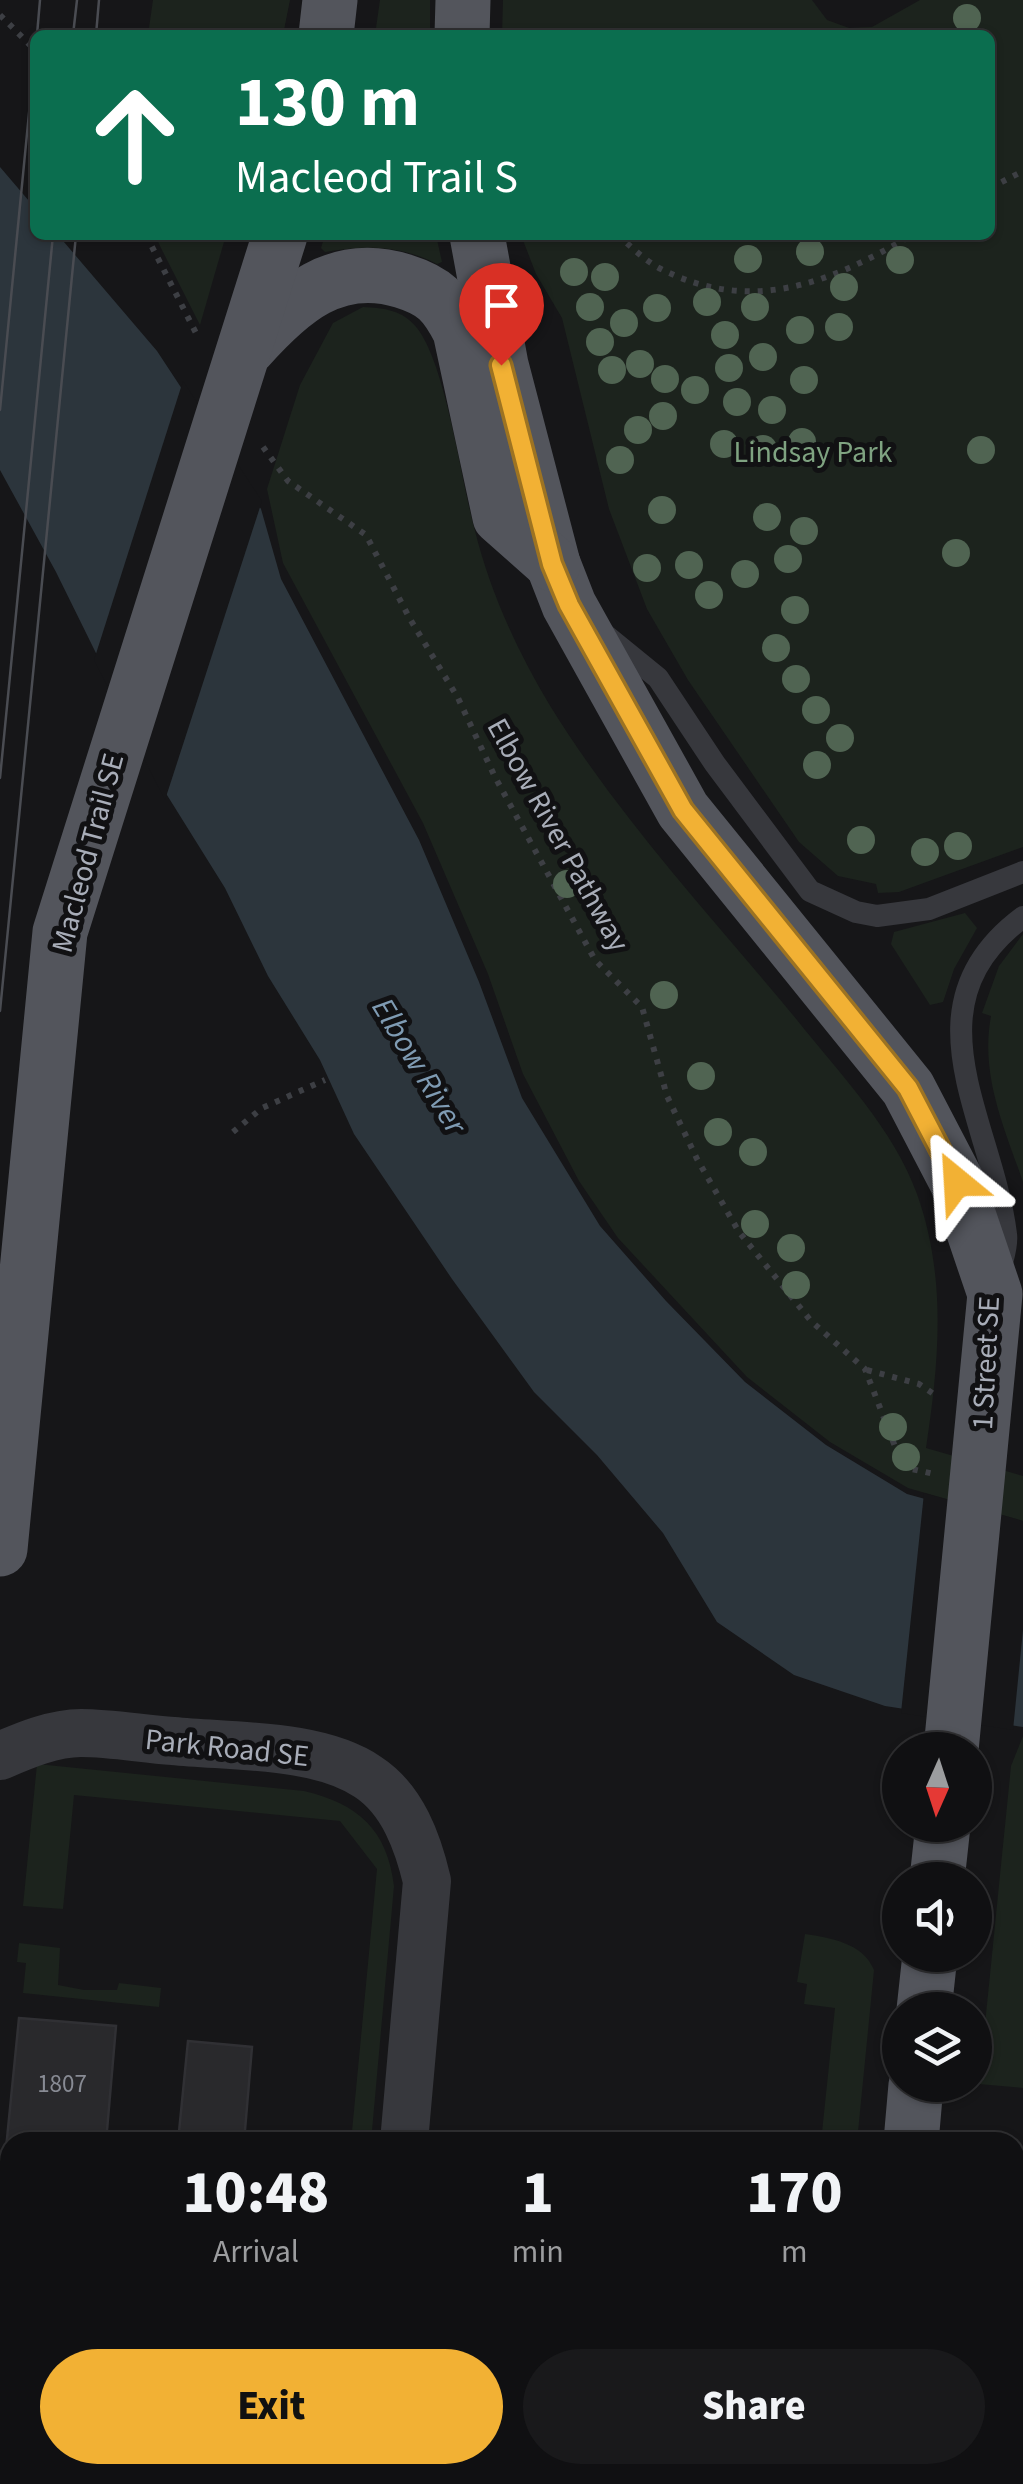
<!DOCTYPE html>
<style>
body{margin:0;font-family:"Source Sans 3",sans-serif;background:#19191b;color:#f1f3f6;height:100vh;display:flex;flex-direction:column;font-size:38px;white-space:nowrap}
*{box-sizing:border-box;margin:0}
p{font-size:32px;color:#9c9d9f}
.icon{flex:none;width:55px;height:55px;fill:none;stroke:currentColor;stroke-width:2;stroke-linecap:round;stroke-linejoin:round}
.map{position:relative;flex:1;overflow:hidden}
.details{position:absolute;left:0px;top:2132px;width:1025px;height:352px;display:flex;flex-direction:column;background:#101012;border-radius:30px 30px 0 0;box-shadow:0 2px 8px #0004,0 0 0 2px #303032}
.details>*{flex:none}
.guide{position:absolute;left:30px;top:30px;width:965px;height:210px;border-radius:15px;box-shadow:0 2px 8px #0004,0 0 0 2px #303032;background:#0b6e4f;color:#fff;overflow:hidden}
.needle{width:65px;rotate:183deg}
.tools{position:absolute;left:882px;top:1732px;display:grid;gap:20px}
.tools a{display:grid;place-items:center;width:110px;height:110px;border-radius:50%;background:#101012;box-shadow:0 2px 8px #0004,0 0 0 2px #303032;font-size:50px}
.pin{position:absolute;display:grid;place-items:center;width:85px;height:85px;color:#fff;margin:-102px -42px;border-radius:50% 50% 50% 0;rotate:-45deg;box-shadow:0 0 10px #0007}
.pin .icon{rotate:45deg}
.me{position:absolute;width:110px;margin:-55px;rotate:333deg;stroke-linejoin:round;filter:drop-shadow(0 0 8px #0008)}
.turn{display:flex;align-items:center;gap:35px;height:210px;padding:0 40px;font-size:45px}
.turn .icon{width:130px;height:130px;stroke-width:2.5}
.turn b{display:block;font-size:70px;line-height:85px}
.eta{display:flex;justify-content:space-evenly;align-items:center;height:170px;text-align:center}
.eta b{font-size:60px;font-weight:800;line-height:70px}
.action{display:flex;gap:20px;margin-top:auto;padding:20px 40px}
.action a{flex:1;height:115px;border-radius:60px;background:#f2b134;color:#111;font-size:40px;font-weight:800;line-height:115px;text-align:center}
.action a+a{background:#19191b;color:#f1f3f6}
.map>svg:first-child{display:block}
.green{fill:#1c231d}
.water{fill:#2c353c}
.pier{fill:#161618}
.building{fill:#29292c;stroke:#303034;stroke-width:2.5}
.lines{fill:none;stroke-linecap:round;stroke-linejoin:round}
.path{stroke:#3d3f44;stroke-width:6;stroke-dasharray:5 8;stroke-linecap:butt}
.service{stroke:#37383d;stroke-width:22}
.minor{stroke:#37383d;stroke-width:48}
.primary{stroke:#53555c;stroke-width:55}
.tram{stroke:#4a4c52;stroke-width:2.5}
.tree{fill:#506452}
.route-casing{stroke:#9d7322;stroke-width:25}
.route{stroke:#f2b134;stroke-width:18}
.labels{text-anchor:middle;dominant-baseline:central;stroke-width:10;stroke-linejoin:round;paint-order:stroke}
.number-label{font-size:25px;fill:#888b94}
.park-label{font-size:30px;fill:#7fa381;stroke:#111113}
.street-label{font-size:30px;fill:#a8adb8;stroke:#111113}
.water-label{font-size:32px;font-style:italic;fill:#7f9bb3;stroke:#111113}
</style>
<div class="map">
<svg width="1023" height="2484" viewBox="0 0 1023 2484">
<rect width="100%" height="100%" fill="#161618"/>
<g class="green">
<polygon points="153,0 290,0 283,35 148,35"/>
<polygon points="380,0 430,0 430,35 375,35"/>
<polygon points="503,0 812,0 827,20 849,28 872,27 920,0 1023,0 1023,847 899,892 878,893 876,884 838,876 799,842 688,680 647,609 609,509 562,318 536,274 521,235 990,235 990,35 502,35"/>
<polygon points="155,235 226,235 200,325 160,246"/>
<path d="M325 235H436L442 262 437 264C400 245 365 245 325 252L321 248Z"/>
<path d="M363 307C384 308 403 310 417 328 446 365 461 480 475 531 490 591 517 651 549 704 619 818 712 917 797 1020 840 1074 893 1128 917 1194 947 1278 939 1362 926 1448L1023 1476V1521L908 1488 830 1442 747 1377 618 1238 579 1181 523 1074 488 974 423 823 283 563 267 489 300 385 333 323Z"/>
<polygon points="965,913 977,928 954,969 943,1002 930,1005 891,944 894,932"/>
<path d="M1023 934V1182C1004 1127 980 1075 991 1016L982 1013 999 966Z"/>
<polygon points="1023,1736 1023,2088 979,2084 1011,1766"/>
<path d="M37 1764 304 1791C358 1804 387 1829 394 1886L371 2142H351L377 1869 340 1821 74 1795 63 1909 23 1906Z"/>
<path d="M805 1934C831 1938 863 1943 874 1970L857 2142H821L835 2008 804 2004 807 1984 797 1982Z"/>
<polygon points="19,1943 60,1948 58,1985 84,1990 117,1990 119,1983 161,1988 159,2007 23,1993 26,1963 17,1962"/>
</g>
<polygon class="water" points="0,167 35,208 35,235 58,235 157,351 261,509 281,579 419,840 479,982 522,1098 600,1226 666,1301 745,1382 826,1445 907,1494 1023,1526 1023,1727 885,1706 794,1675 717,1622 663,1533 597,1455 534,1392 452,1279 354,1134 320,1060 268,976 225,888 162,787 56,572 0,470"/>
<g class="pier">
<polygon points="183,381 262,501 165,800 94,660"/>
<polygon points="924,1493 1023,1521 1023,1630 1013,1730 901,1713"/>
</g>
<g class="building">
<polygon points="19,2018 116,2026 106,2142 10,2142 10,2200 1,2199"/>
<polygon points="188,2041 252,2047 244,2142 178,2142"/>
<polygon points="10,2315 10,2475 792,2475 791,2484 0,2484 0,2327"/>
<polygon points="1015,2342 1023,2343 1023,2484 988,2484 989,2475 1015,2475"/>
</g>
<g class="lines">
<g class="path">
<polyline points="0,15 35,50"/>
<polyline points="990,188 1023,171"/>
<polyline points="146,235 198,337"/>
<path d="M617 235C631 246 645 261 661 269 752 315 830 283 912 235"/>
<polyline points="263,447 288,481 366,535 410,619 458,698 495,777 595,960 642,1007 667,1096 697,1159 739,1232 811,1321 865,1369 903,1467 934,1474"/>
<polyline points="233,1132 262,1108 325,1080"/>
<polyline points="867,1370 919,1384 938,1397"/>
</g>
<g class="service">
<polyline points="604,634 658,678 715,764 810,891 856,912 877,916 929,909 1023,872"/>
<path d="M1000 1271C1002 1260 1008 1246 1006 1234 992 1120 903 1006 1023 917"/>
</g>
<g class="minor">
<path d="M0 1756C25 1745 54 1733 81 1733 111 1733 143 1739 173 1741 233 1747 318 1743 368 1777 403 1800 418 1843 427 1881L404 2142"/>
<polyline points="0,2248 10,2249"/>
</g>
<g class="primary">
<polyline points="326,35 330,0"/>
<polyline points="462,35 463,0"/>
<polyline points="477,235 501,365 553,564 569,605 683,810 908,1088 957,1182 995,1294 951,1750"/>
<path d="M248 348C291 300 336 260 403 281 435 291 445 302 460 331L500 517 553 564"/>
<polyline points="0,1549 60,932 280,235"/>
<polyline points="937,1880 943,1825"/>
<polyline points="924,2010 930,1955"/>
<polyline points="911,2142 916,2085"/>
<polyline points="1015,2261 1023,2264"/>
<polyline points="877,2484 878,2475"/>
</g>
<g class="tram">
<polyline points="37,35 40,0"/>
<polyline points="73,35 77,0"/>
<polyline points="96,35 99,0"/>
<polyline points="0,410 35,52"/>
<polyline points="0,778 53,235"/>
<polyline points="0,1011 76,235"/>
</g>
</g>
<g class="tree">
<circle cx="967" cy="18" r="14"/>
<circle cx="810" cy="252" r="14"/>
<circle cx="748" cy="259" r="14"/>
<circle cx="900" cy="260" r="14"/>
<circle cx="574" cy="272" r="14"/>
<circle cx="605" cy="277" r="14"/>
<circle cx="844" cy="287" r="14"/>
<circle cx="707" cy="302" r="14"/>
<circle cx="590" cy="307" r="14"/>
<circle cx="755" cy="307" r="14"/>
<circle cx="657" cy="308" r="14"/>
<circle cx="624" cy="323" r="14"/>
<circle cx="839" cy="327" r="14"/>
<circle cx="800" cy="330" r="14"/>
<circle cx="725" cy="335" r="14"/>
<circle cx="600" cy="342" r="14"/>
<circle cx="763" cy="357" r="14"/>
<circle cx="640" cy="364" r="14"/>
<circle cx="729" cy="368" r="14"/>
<circle cx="612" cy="370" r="14"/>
<circle cx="665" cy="379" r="14"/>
<circle cx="804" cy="380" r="14"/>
<circle cx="695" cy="390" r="14"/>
<circle cx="737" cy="402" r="14"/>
<circle cx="772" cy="410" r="14"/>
<circle cx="663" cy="416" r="14"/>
<circle cx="638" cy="430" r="14"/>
<circle cx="802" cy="442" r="14"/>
<circle cx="724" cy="444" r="14"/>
<circle cx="763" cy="449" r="14"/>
<circle cx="981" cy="450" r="14"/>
<circle cx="620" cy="460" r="14"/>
<circle cx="662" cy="510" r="14"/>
<circle cx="767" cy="517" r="14"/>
<circle cx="804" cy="531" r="14"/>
<circle cx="956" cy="553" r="14"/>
<circle cx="788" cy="559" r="14"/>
<circle cx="689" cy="565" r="14"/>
<circle cx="647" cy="568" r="14"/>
<circle cx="745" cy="574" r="14"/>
<circle cx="709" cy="595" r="14"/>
<circle cx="795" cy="610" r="14"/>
<circle cx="776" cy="648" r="14"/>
<circle cx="796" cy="679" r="14"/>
<circle cx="816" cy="710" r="14"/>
<circle cx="840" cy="738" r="14"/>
<circle cx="817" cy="765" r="14"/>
<circle cx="861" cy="840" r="14"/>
<circle cx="958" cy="846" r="14"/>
<circle cx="925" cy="852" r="14"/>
<circle cx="567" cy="884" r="14"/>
<circle cx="664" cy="995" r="14"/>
<circle cx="701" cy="1076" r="14"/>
<circle cx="718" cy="1132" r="14"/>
<circle cx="753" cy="1152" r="14"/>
<circle cx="755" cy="1224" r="14"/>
<circle cx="791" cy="1248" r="14"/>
<circle cx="796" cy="1285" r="14"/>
<circle cx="893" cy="1427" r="14"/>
<circle cx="906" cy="1457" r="14"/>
</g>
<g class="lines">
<defs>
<polyline id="route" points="501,365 552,564 569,605 683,810 908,1088 957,1182"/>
</defs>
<use href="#route" class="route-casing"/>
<use href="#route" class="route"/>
</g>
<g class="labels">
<g class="number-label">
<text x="62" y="2084">1807</text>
</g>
<g class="park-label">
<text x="813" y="452">Lindsay Park</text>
</g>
<g class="street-label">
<text transform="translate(558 835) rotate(61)">Elbow River Pathway</text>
<text transform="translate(88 853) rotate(-75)">Macleod Trail SE</text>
<text transform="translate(986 1363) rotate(-87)">1 Street SE</text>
<text transform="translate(227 1748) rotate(6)">Park Road SE</text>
</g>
<g class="water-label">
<text transform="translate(419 1066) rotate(59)">Elbow River</text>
</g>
</g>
</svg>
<div class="tools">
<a><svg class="needle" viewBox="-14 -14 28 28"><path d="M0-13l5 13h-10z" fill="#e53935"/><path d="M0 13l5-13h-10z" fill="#9c9d9f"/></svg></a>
<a><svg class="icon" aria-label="sound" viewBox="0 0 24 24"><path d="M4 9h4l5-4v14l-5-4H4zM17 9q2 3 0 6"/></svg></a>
<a><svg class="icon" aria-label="layers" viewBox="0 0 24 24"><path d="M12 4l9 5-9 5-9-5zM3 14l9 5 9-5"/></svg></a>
</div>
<div class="pin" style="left:501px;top:365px;background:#d93025"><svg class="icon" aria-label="arrive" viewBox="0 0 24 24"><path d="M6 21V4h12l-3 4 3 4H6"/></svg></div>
<svg class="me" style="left:957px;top:1182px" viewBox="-20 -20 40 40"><path d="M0-17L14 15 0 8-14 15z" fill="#f2b134" stroke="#fff" stroke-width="4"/></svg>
<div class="guide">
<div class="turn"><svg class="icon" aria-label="ahead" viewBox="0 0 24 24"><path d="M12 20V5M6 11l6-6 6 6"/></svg><div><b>130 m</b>Macleod Trail S</div></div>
</div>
<section class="details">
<div class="eta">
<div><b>10:48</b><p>Arrival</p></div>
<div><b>1</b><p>min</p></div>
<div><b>170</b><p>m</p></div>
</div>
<div class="action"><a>Exit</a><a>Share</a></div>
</section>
</div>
